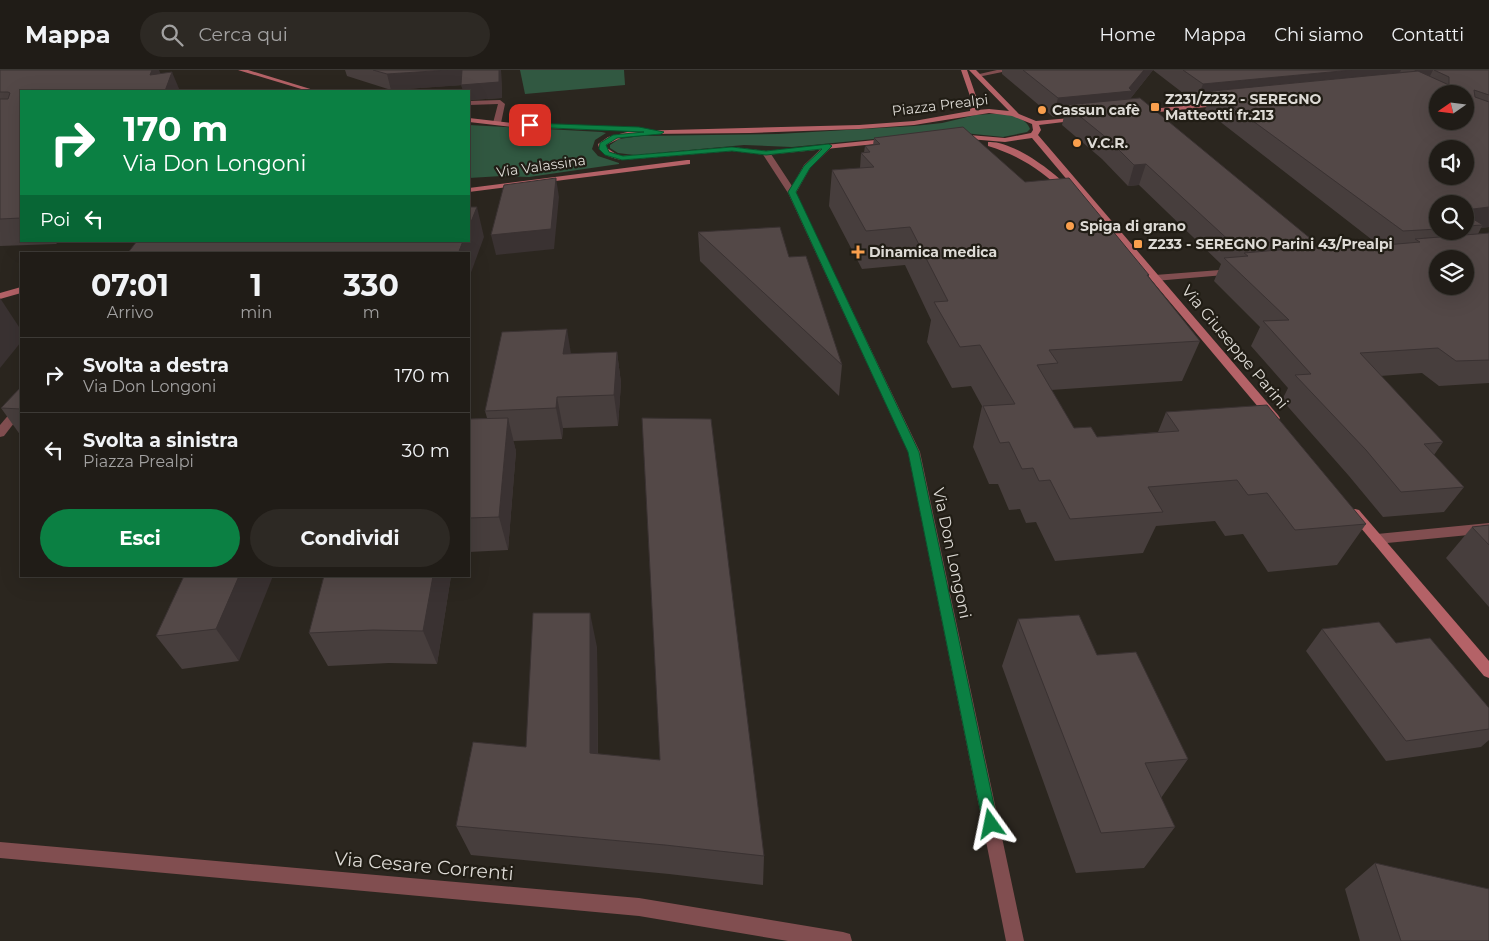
<!DOCTYPE html>
<html lang="it">
<meta charset="utf-8">
<style>
body{margin:0;font-family:Montserrat,sans-serif;background:#2d2924;color:#f1f3f6;height:100vh;display:flex;flex-direction:column;font-size:19px;white-space:nowrap}
*{box-sizing:border-box;margin:0}
p{font-size:16px;color:#a2a1a1}
.icon{flex:none;width:28px;height:28px;fill:none;stroke:currentColor;stroke-width:2;stroke-linecap:round;stroke-linejoin:round}
.map{position:relative;flex:1;overflow:hidden}
.sheet{position:absolute;left:20px;top:182px;width:450px;height:325px;display:flex;flex-direction:column;background:#201c17;border-radius:0px;box-shadow:0 5px 20px #0002,0 0 0 1px #3d3a36}
.sheet>*{flex:none}
.hud{position:absolute;left:20px;top:20px;width:450px;height:152px;border-radius:0px;box-shadow:0 5px 20px #0002,0 0 0 1px #3d3a36;background:#0b8043;color:#fff;overflow:hidden}
.needle{width:32px;rotate:256deg}
.tools{position:absolute;left:1429px;top:15px;display:grid;gap:10px}
.tools a{display:grid;place-items:center;width:45px;height:45px;border-radius:50%;background:#201c17;box-shadow:0 5px 20px #0002,0 0 0 1px #3d3a36;font-size:25px}
.pin{position:absolute;display:grid;place-items:center;width:42px;height:42px;color:#fff;margin:-21px;border-radius:10px;box-shadow:0 2px 8px #0006}
.me{position:absolute;width:55px;margin:-28px;rotate:348deg;stroke-linejoin:round;filter:drop-shadow(0 0 4px #0008)}
.turn{display:flex;align-items:center;gap:18px;height:105px;padding:0 20px;font-size:22px}
.turn .icon{width:65px;height:65px;stroke-width:2.5}
.turn b{display:block;font-size:35px;line-height:42px}
.then{display:flex;align-items:center;height:48px;padding:0 20px;background:#0003;gap:10px;font-size:19px}
.eta{display:flex;justify-content:space-evenly;align-items:center;height:85px;text-align:center}
.eta b{font-size:30px;font-weight:700;line-height:35px}
.action{display:flex;gap:10px;margin-top:auto;padding:10px 20px}
.action a{flex:1;height:58px;border-radius:30px;background:#0b8043;color:#fff;font-size:20px;font-weight:700;line-height:58px;text-align:center}
.action a+a{background:#2d2924;color:#f1f3f6}
ul{padding:0;list-style:none}
li{display:flex;align-items:center;gap:15px;height:75px;padding:0 20px;border-top:1px solid #3d3a36}
li div{flex:1}
li b{display:block;font-size:19px}
li em{font-style:normal}
header{display:flex;align-items:center;gap:30px;box-sizing:border-box;height:70px;padding:0 25px;background:#201c17;border-bottom:1px solid #3d3a36}
header strong{font-size:24px}
nav{display:flex;gap:28px;margin-inline-start:auto;font-size:18px}
.search{width:350px;height:45px;background:#2d2924;display:flex;align-items:center;gap:12px;box-sizing:border-box;padding:0 18px;border-radius:28px;color:#a2a1a1;font-size:19px}
.map>svg:first-child{display:block}
.green{fill:#315841}
.lines{fill:none;stroke-linecap:round;stroke-linejoin:round}
.street{fill:#814e50;fill-rule:evenodd}
.secondary{fill:#b46267;fill-rule:evenodd}
.wall{fill:#473e3d;fill-rule:evenodd}
.shaded-wall{fill:#3a3232}
.building{fill:#534847;stroke:#3a3232;fill-rule:evenodd}
.route{fill:#0b8043;stroke:#07532c}
.poi-dot{fill:#f99f4d;stroke:#211d15;stroke-width:2}
.labels{text-anchor:middle;dominant-baseline:central;stroke-width:4.5;stroke-linejoin:round;paint-order:stroke}
.far-poi-label{font-size:14px;font-weight:bold;fill:#dddad5;stroke:#211d15;text-anchor:start}
.far-street-label{font-size:14px;fill:#dddad5;stroke:#211d15}
.street-label{font-size:16px;fill:#dddad5;stroke:#211d15}
.near-street-label{font-size:19px;fill:#dddad5;stroke:#211d15}
</style>
<header>
<strong>Mappa</strong>
<div class="search"><svg class="icon" aria-label="search" viewBox="0 0 24 24"><circle cx="10" cy="10" r="6"/><path d="M15 15l6 6"/></svg>Cerca qui</div>
<nav><a>Home</a><a>Mappa</a><a>Chi siamo</a><a>Contatti</a></nav>
</header>
<div class="map">
<svg width="1489" height="871" viewBox="0 0 1489 871">
<rect width="100%" height="100%" fill="#2b261f"/>
<g class="green">
<polygon points="520,0 624,0 625,15 525,24"/>
<path d="M990 44C1004 44 1025 45 1030 59L1027 62 1003 67 964 63 925 64 792 77 744 75 634 85 618 83 610 78V75L619 69 641 66 778 64 914 56 942 53 976 45Z"/>
<polygon points="469,55 602,62 606,63 595,70 592,79 598,86 619,93 619,94 529,107 502,106 469,108"/>
</g>
<g class="lines">
<g class="street">
<polygon points="997,0 1012,0 978,7 975,5"/>
<polygon points="500,30 505,34 501,53 497,55 493,53 498,34 469,35 469,31"/>
<polygon points="826,74 833,76 810,98 796,123 920,382 1024,871 1006,871 908,382 788,123 762,83 769,81 792,116 804,95"/>
<polygon points="1233,199 1236,200 1236,204 1155,211 1150,208 1155,205"/>
<polygon points="21,334 21,344 4,366 0,367 0,355 17,335"/>
<polygon points="1489,453 1489,463 1377,474 1372,472 1371,469 1372,466 1377,464"/>
<polygon points="0,772 639,828 843,862 850,864 852,871 788,871 639,846 0,788"/>
</g>
<g class="secondary">
<polygon points="238,0 248,0 317,21 308,21"/>
<path d="M961 0H967L977 29V40L989 39 1009 41 969 0H976L1019 44 1036 51 1082 47V49L1080 50 1039 55 1041 60 1038 65 1278 345 1280 348 1278 351H1270L1032 68 1005 72 945 67 766 85 732 81 622 90C612 88 600 85 598 74L608 67 631 61 512 57 469 52V48L512 53 631 57 635 59 633 61 859 55 914 51 970 41 971 29ZM989 43 1012 46 1032 54 1033 60 1031 63 1005 68 945 63 766 81 732 77 622 86 616 84 607 78 606 75 623 67 647 64 750 63 859 59 914 55Z"/>
<polygon points="1224,32 1226,33 1226,35 1140,44 1137,42 1140,40"/>
<path d="M988 72C1012 70 1056 103 1071 120L1064 122C1041 100 1018 85 988 76Z"/>
<polygon points="687,90 690,90 690,94 469,122 469,118"/>
<polygon points="21,217 21,223 0,229 0,223"/>
<polygon points="1355,439 1359,440 1489,591 1489,608 1484,606 1351,446 1349,443 1351,440"/>
</g>
</g>
<g class="wall">
<polygon points="0,0 21,21 21,171 59,171 56,174 0,176"/>
<polygon points="345,0 501,0 502,28 469,30 469,21 461,15 391,20 347,6"/>
<path d="M1002 0H1489V157L1481 158 1478 164 1489 163V313L1439 316 1422 303 1380 306 1443 372 1434 385 1464 417 1444 442 1383 447 1349 406 1282 330 1288 318 1251 276 1260 257 1214 211 1221 194 1139 115 1128 116 1102 89 1062 55 1064 46 1053 47 1002 4ZM1153 0 1196 33 1208 32 1205 40 1380 176 1327 180 1306 178 1311 169 1130 29ZM1438 134H1465V161H1438Z"/>
<polygon points="874,68 1025,112 1149,205 1149,207 1200,271 1182,311 1051,320 1074,358 1097,367 1158,362 1166,342 1366,454 1337,495 1268,502 1243,464 1225,466 1215,451 1156,456 1143,483 1055,491 1036,452 1026,453 1020,439 1009,440 998,414 989,414 973,377 982,336 971,316 952,318 927,272 931,250 905,195 862,199 829,136 832,100 860,98 861,83 864,82 865,76 873,75"/>
<polygon points="698,162 789,187 842,295 839,326 700,191"/>
<polygon points="617,282 621,313 618,356 563,358 562,369 513,371 516,381 508,480 469,482 469,349 487,348 485,341 571,284"/>
<polygon points="21,317 21,366 1,338"/>
<polygon points="1489,455 1489,537 1446,488 1472,457"/>
<polygon points="184,506 239,591 182,599 156,566"/>
<polygon points="451,506 437,594 389,593 328,596 309,563"/>
<polygon points="1018,549 1097,585 1188,689 1161,728 1175,757 1144,798 1076,803 1002,596"/>
<polygon points="1322,559 1396,573 1489,638 1489,670 1481,677 1386,691 1306,581"/>
<polygon points="597,577 598,684 764,786 763,815 669,804 471,785 456,756 526,677"/>
<polygon points="1375,793 1489,871 1360,871 1345,819"/>
</g>
<g class="shaded-wall">
<polygon points="152,0 159,0 165,14 150,5"/>
<polygon points="448,0 462,0 465,15 391,20 387,4"/>
<polygon points="499,0 501,0 502,28 469,30 469,21 463,21 461,15"/>
<polygon points="1144,0 1153,0 1130,29 1066,35 1064,46 1053,47 1058,28 1129,18"/>
<polygon points="1352,0 1401,0 1394,14 1212,21 1208,32 1196,33 1203,14"/>
<polygon points="1415,0 1433,0 1428,10 1409,12"/>
<polygon points="172,2 180,21 165,21"/>
<polygon points="1146,94 1139,115 1128,116 1134,95"/>
<polygon points="556,108 559,127 554,179 496,185 491,165"/>
<polygon points="477,137 484,167 469,208 469,184 458,184 463,171 469,171 469,157"/>
<polygon points="1489,137 1489,157 1481,158 1483,155 1465,156 1465,140"/>
<polygon points="0,228 21,260 21,272 0,298"/>
<polygon points="567,259 572,290 563,284"/>
<polygon points="617,282 621,313 618,356 614,325"/>
<polygon points="557,327 563,358 562,369 556,338"/>
<polygon points="508,348 516,381 508,480 499,447"/>
<polygon points="239,506 273,506 239,591 216,559"/>
<polygon points="433,506 451,506 437,594 423,561"/>
<polygon points="590,543 597,577 598,714 590,683"/>
</g>
<g class="building">
<polygon points="0,0 152,0 150,5 172,2 165,21 21,21 21,148 0,149 0,29 8,29 10,23 8,22 0,22"/>
<polygon points="373,0 448,0 387,4"/>
<polygon points="462,0 499,0 499,12 461,15"/>
<polygon points="1023,0 1144,0 1129,18 1132,21 1058,28"/>
<polygon points="1183,0 1352,0 1203,14"/>
<path d="M1434 0H1489V25L1474 20 1475 27 1489 32V137L1465 140V134H1438V159L1403 161 1212 21 1418 1 1449 15V7ZM1438 24H1465V51H1438ZM1438 79H1465V106H1438Z"/>
<polygon points="1140,28 1311,169 1234,175 1146,94 1134,95 1108,69 1066,35"/>
<polygon points="963,57 1025,112 1069,108 1149,205 1147,205 1200,271 1049,280 1058,293 1037,295 1074,358 1091,357 1097,367 1179,361 1166,342 1267,335 1366,454 1295,460 1267,423 1248,425 1237,410 1148,417 1163,442 1070,449 1050,410 1039,411 1033,398 1022,399 1009,372 1000,373 983,336 1015,334 980,275 960,277 934,232 948,231 910,157 866,161 832,100 874,97 861,83 870,82 865,76 880,74 874,68"/>
<polygon points="556,108 551,159 491,165 504,115"/>
<polygon points="469,137 477,137 469,157"/>
<polygon points="1465,144 1483,155 1465,156"/>
<polygon points="780,157 789,187 806,186 842,295 698,162"/>
<path d="M1489 163V290L1456 291 1438 278 1360 283 1443 372 1424 374 1464 417 1401 422 1366 380 1295 305 1311 304 1263 251 1289 250 1224 188 1248 186 1244 183 1322 176 1327 180 1420 172 1415 169ZM1438 189H1465V216H1438Z"/>
<polygon points="137,171 211,172 463,171 458,184 127,184"/>
<polygon points="567,259 563,284 617,282 614,325 557,327 556,338 485,341 502,262"/>
<polygon points="21,317 21,339 1,338"/>
<polygon points="508,348 499,447 469,448 469,349"/>
<polygon points="642,348 711,349 764,786 665,775 456,756 473,672 526,677 533,543 590,543 590,683 660,690"/>
<polygon points="1489,455 1489,475 1472,457"/>
<polygon points="184,506 239,506 216,559 156,566"/>
<polygon points="324,506 433,506 423,561 373,560 309,563"/>
<polygon points="1079,545 1097,585 1136,582 1188,689 1145,693 1175,757 1101,763 1018,549"/>
<polygon points="1379,552 1396,573 1430,568 1489,638 1489,659 1406,671 1322,559"/>
<polygon points="1375,793 1489,819 1489,871 1401,871"/>
</g>
<polygon class="route" points="530,53 639,57 664,62 661,64 617,68 606,75 609,82 623,86 732,77 766,81 829,74 832,76 810,98 796,122 919,382 998,754 996,759 991,761 985,759 983,754 908,382 788,122 804,96 822,79 766,85 732,81 622,90 605,85 599,79 600,73 613,65 644,62 528,57 528,54"/>
<g class="poi-dot">
<rect x="1150" y="32" width="10" height="10" rx="2.5"/>
<circle cx="1042" cy="40" r="5"/>
<circle cx="1077" cy="73" r="5"/>
<circle cx="1070" cy="156" r="5"/>
<rect x="1133" y="169" width="10" height="10" rx="2.5"/>
<path d="M855.5 174.5h5v5h5v5h-5v5h-5v-5h-5v-5h5z"/>
</g>
<g class="labels">
<g class="far-poi-label">
<text x="1165" y="29">Z231/Z232 - SEREGNO<tspan x="1165" dy="16">Matteotti fr.213</tspan></text>
<text x="1052" y="40">Cassun cafè</text>
<text x="1087" y="73">V.C.R.</text>
<text x="1080" y="156">Spiga di grano</text>
<text x="1148" y="174">Z233 - SEREGNO Parini 43/Prealpi</text>
<text x="869" y="182">Dinamica medica</text>
</g>
<g class="far-street-label">
<text transform="translate(940 35) rotate(-7)">Piazza Prealpi</text>
<text transform="translate(541 96) rotate(-8)">Via Valassina</text>
</g>
<g class="street-label">
<text transform="translate(1235 277) rotate(50)">Via Giuseppe Parini</text>
<text transform="translate(952 483) rotate(78)">Via Don Longoni</text>
</g>
<g class="near-street-label">
<text transform="translate(424 796) rotate(5)">Via Cesare Correnti</text>
</g>
</g>
</svg>
<div class="tools">
<a><svg class="needle" viewBox="-14 -14 28 28"><path d="M0-13l5 13h-10z" fill="#e53935"/><path d="M0 13l5-13h-10z" fill="#a2a1a1"/></svg></a>
<a><svg class="icon" aria-label="sound" viewBox="0 0 24 24"><path d="M4 9h4l5-4v14l-5-4H4zM17 9q2 3 0 6"/></svg></a>
<a><svg class="icon" aria-label="search" viewBox="0 0 24 24"><circle cx="10" cy="10" r="6"/><path d="M15 15l6 6"/></svg></a>
<a><svg class="icon" aria-label="layers" viewBox="0 0 24 24"><path d="M12 4l9 5-9 5-9-5zM3 14l9 5 9-5"/></svg></a>
</div>
<div class="pin" style="left:530px;top:55px;background:#d93025"><svg class="icon" aria-label="arrive" viewBox="0 0 24 24"><path d="M6 21V4h12l-3 4 3 4H6"/></svg></div>
<svg class="me" style="left:991px;top:754px" viewBox="-20 -20 40 40"><path d="M0-17L14 15 0 8-14 15z" fill="#0b8043" stroke="#fff" stroke-width="4"/></svg>
<div class="hud">
<div class="turn"><svg class="icon" aria-label="right" viewBox="0 0 24 24"><path d="M7 20v-9h11M14 6l5 5-5 5"/></svg><div><b>170 m</b>Via Don Longoni</div></div>
<div class="then">Poi<svg class="icon" aria-label="left" viewBox="0 0 24 24"><path d="M17 20v-9H6M10 6l-5 5 5 5"/></svg></div>
</div>
<section class="sheet">
<div class="eta">
<div><b>07:01</b><p>Arrivo</p></div>
<div><b>1</b><p>min</p></div>
<div><b>330</b><p>m</p></div>
</div>
<ul>
<li><svg class="icon" aria-label="right" viewBox="0 0 24 24"><path d="M7 20v-9h11M14 6l5 5-5 5"/></svg><div><b>Svolta a destra</b><p>Via Don Longoni</p></div><em>170 m</em></li>
<li><svg class="icon" aria-label="left" viewBox="0 0 24 24"><path d="M17 20v-9H6M10 6l-5 5 5 5"/></svg><div><b>Svolta a sinistra</b><p>Piazza Prealpi</p></div><em>30 m</em></li>
</ul>
<div class="action"><a>Esci</a><a>Condividi</a></div>
</section>
</div>
